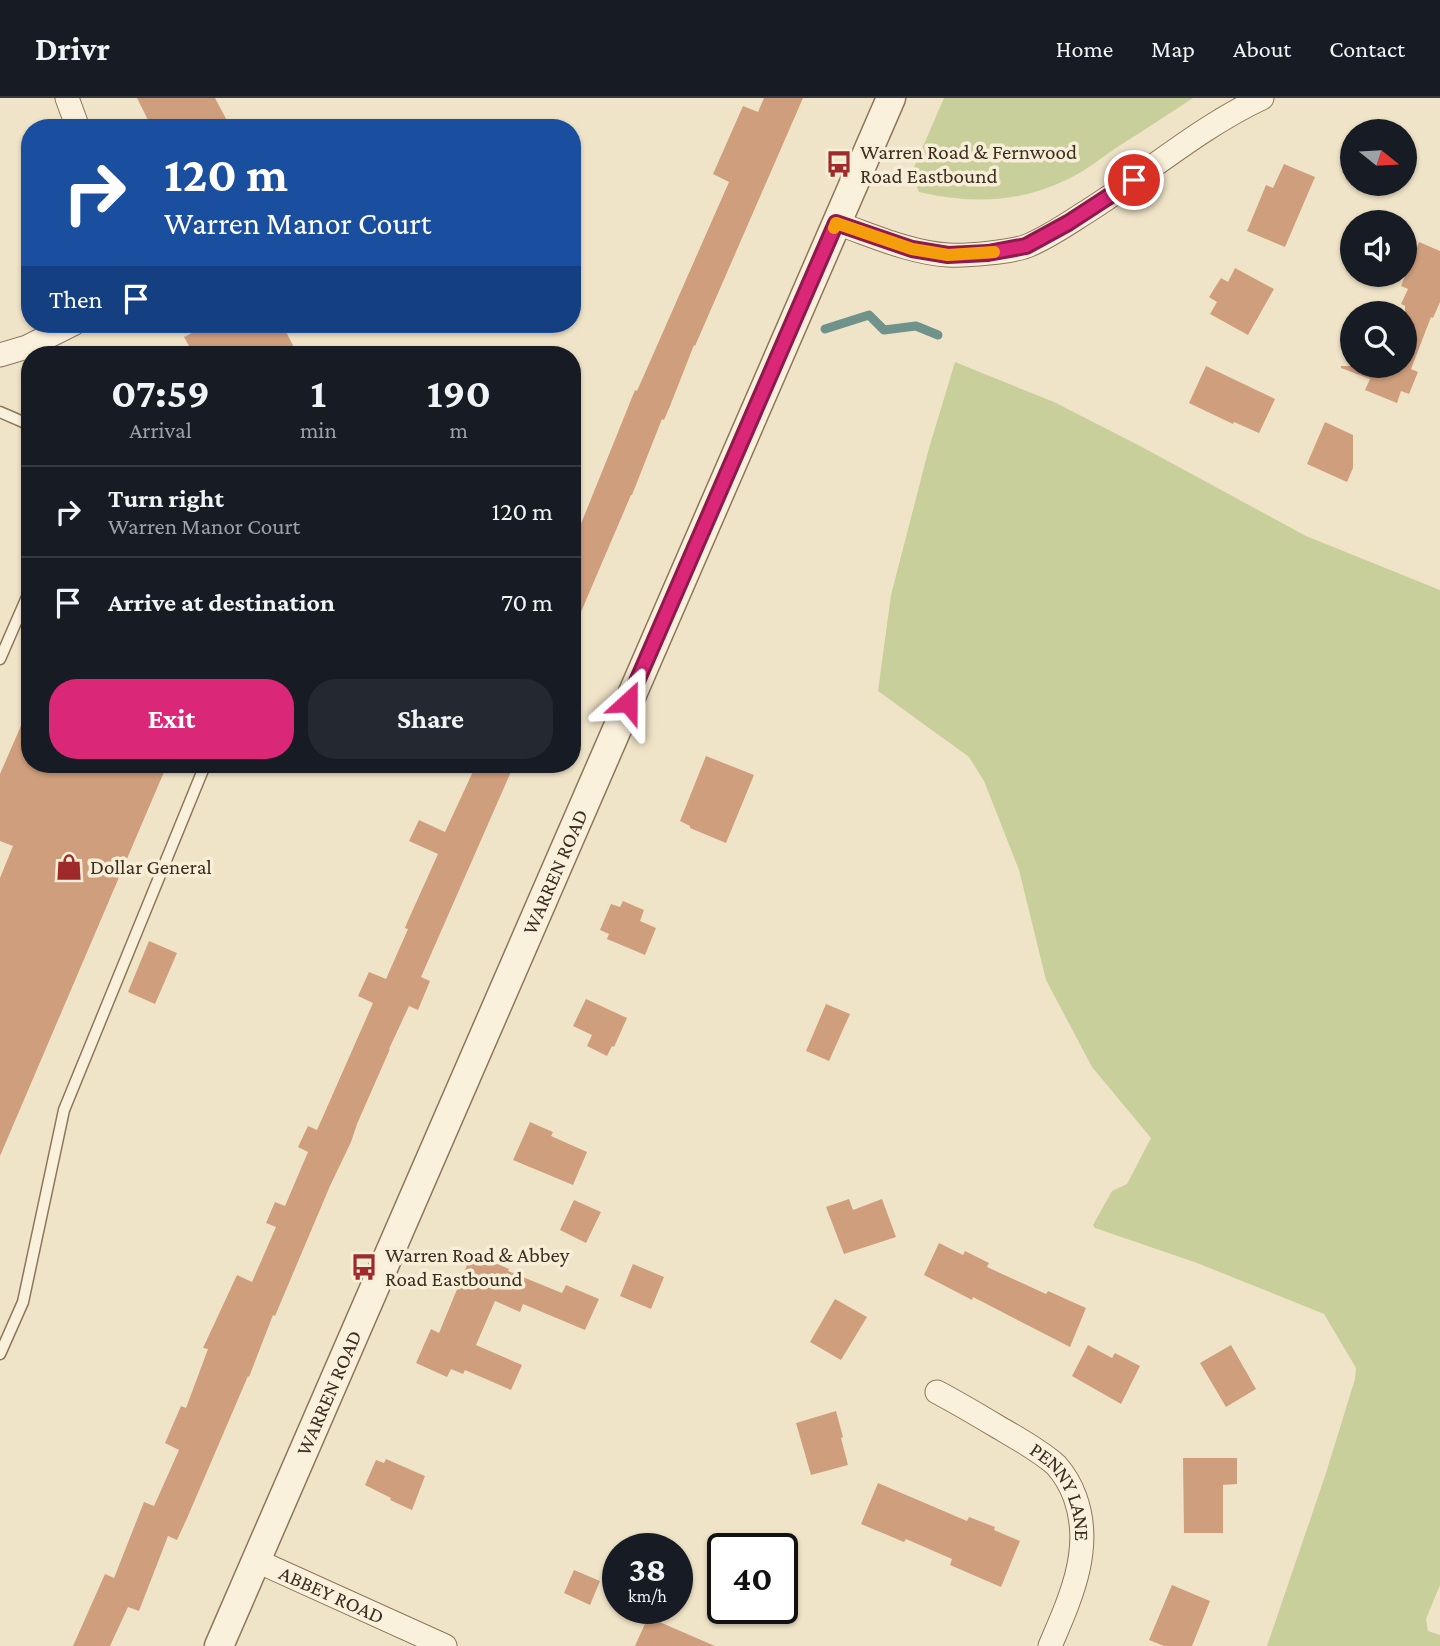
<!DOCTYPE html>
<style>
body{margin:0;font-family:"Crimson Pro",serif;background:#242831;color:#f1f3f6;height:100vh;display:flex;flex-direction:column;font-size:26px;white-space:nowrap}
*{box-sizing:border-box;margin:0}
p{font-size:23px;color:#9ea1a6}
.icon{flex:none;width:38px;height:38px;fill:none;stroke:currentColor;stroke-width:2;stroke-linecap:round;stroke-linejoin:round}
.map{position:relative;flex:1;overflow:hidden}
.drawer{position:absolute;left:21px;top:248px;width:560px;height:427px;display:flex;flex-direction:column;background:#171b24;border-radius:28px;box-shadow:0 2px 5px #0004}
.drawer>*{flex:none}
.hud{position:absolute;left:21px;top:21px;width:560px;height:214px;border-radius:28px;box-shadow:0 2px 5px #0004;background:#1a4fa0;color:#fff;overflow:hidden}
.needle{width:46px;rotate:108deg}
.buttons{position:absolute;left:1340px;top:21px;display:grid;gap:14px}
.buttons a{display:grid;place-items:center;width:77px;height:77px;border-radius:50%;background:#171b24;box-shadow:0 2px 5px #0004;font-size:35px}
.speed{position:absolute;left:602px;top:1435px;display:flex;gap:14px;font-size:35px;font-weight:700;text-align:center}
.speed>*{display:grid;place-content:center;width:91px;height:91px;border-radius:50%;background:#171b24;box-shadow:0 2px 5px #0004;line-height:1}
.speed small{font-size:18px;font-weight:400}
.speed .limit{border:4px solid #111;border-radius:10px;background:#fff;color:#111}
.pin{position:absolute;display:grid;place-items:center;width:60px;height:60px;color:#fff;margin:-30px;border:4px solid #fff;border-radius:50%;box-shadow:0 2px 7px #0007}
.me{position:absolute;width:77px;margin:-38px;rotate:24deg;stroke-linejoin:round;filter:drop-shadow(0 0 5px #0008)}
.turn{display:flex;align-items:center;gap:24px;height:147px;padding:0 28px;font-size:32px}
.turn .icon{width:91px;height:91px;stroke-width:2.5}
.turn b{display:block;font-size:49px;line-height:60px}
.then{display:flex;align-items:center;height:66px;padding:0 28px;background:#0003;gap:14px;font-size:26px}
.eta{display:flex;justify-content:space-evenly;align-items:center;height:119px;text-align:center}
.eta b{font-size:42px;font-weight:700;line-height:49px}
.cta{display:flex;gap:14px;margin-top:auto;padding:14px 28px}
.cta a{flex:1;height:80px;border-radius:28px;background:#db2777;color:#fff;font-size:28px;font-weight:700;line-height:80px;text-align:center}
.cta a+a{background:#242831;color:#f1f3f6}
ul{padding:0;list-style:none}
li{display:flex;align-items:center;gap:21px;height:91px;padding:0 28px;border-top:2px solid #363941}
li div{flex:1}
li b{display:block;font-size:26px}
li em{font-style:normal}
header{display:flex;align-items:center;gap:42px;box-sizing:border-box;height:98px;padding:0 35px;background:#171b24;border-bottom:2px solid #363941}
header strong{font-size:33px}
nav{display:flex;gap:38px;margin-inline-start:auto;font-size:24px}
.map>svg:first-child{display:block}
.green{fill:#c9cf9b}
.lines{fill:none;stroke-linecap:round;stroke-linejoin:round}
.stream{stroke:#6f938a;stroke-width:9}
.building{fill:#cf9f7d}
.service-casing{stroke:#8d765c;stroke-width:13}
.minor-casing{stroke:#8d765c;stroke-width:25}
.tertiary-casing{stroke:#8d765c;stroke-width:31}
.service{stroke:#faf1dc;stroke-width:10}
.minor{stroke:#faf1dc;stroke-width:23}
.tertiary{stroke:#faf1dc;stroke-width:28}
.route-casing{stroke:#8e194d;stroke-width:18}
.route{stroke:#db2777;stroke-width:12}
.slow{stroke:#f59e0b;stroke-width:12}
.labels{text-anchor:middle;dominant-baseline:central;stroke-width:7;stroke-linejoin:round;paint-order:stroke}
.poi-label{font-size:21px;fill:#3d2e20;stroke:#f7eed8;text-anchor:start}
.street-label{font-size:21px;fill:#3d2e20;stroke:#f7eed8}
</style>
<header>
<strong>Drivr</strong>
<nav><a>Home</a><a>Map</a><a>About</a><a>Contact</a></nav>
</header>
<div class="map">
<svg width="1440" height="1548" viewBox="0 0 1440 1548">
<rect width="100%" height="100%" fill="#f0e4c8"/>
<g class="green">
<path d="M944 0H1193C1168 17 1142 33 1116 50 1100 61 1084 74 1066 82 1019 105 969 106 919 94L911 76Z"/>
<polygon points="955,264 1054,304 1142,349 1306,438 1440,492 1440,1487 1426,1521 1428,1533 1440,1537 1440,1548 1267,1548 1325,1378 1355,1281 1356,1270 1324,1216 1197,1165 1095,1130 1093,1127 1112,1093 1127,1086 1151,1040 1092,969 1046,882 1019,772 984,683 969,659 878,593 891,497 929,350"/>
</g>
<g class="lines">
<polyline class="stream" points="825,231 869,217 884,232 916,228 938,237"/>
</g>
<g class="building">
<polygon points="137,0 215,0 231,30 152,30"/>
<polygon points="764,0 803,0 695,248 694,247 670,308 664,322 662,321 632,397 631,397 572,535 572,448 635,292 637,293 729,84 713,76 743,8 758,14"/>
<polygon points="1284,66 1315,79 1285,149 1247,133 1266,87 1273,90"/>
<polygon points="1419,144 1440,153 1440,204 1433,220 1431,219 1411,271 1418,274 1409,296 1401,293 1397,305 1365,292 1370,281 1341,270 1341,268 1405,268 1405,208 1401,206 1408,191 1401,188"/>
<polygon points="1235,170 1274,191 1248,237 1210,216 1217,204 1209,199 1221,180 1228,184"/>
<polygon points="210,226 282,226 298,257 194,257 184,239"/>
<polygon points="1206,268 1275,301 1259,335 1234,324 1233,326 1189,305"/>
<polygon points="1325,324 1353,337 1353,370 1347,384 1307,366"/>
<polygon points="30,607 30,667 167,667 0,1058 0,780 13,748 0,743 0,676"/>
<polygon points="706,658 754,677 726,745 690,730 690,728 680,723"/>
<polygon points="476,667 514,667 421,879 430,883 418,912 409,908 389,951 390,951 357,1026 351,1044 330,1088 275,1218 273,1217 249,1279 248,1278 188,1418 177,1442 168,1438 139,1513 128,1509 110,1548 73,1548 105,1476 114,1480 144,1404 154,1408 179,1352 165,1345 181,1308 186,1310 208,1251 203,1250 237,1177 252,1184 276,1129 266,1125 275,1104 285,1108 308,1054 298,1049 308,1028 317,1032 373,905 358,898 369,874 386,881 408,831 405,830 406,827 438,756 409,743 419,722 445,734"/>
<polygon points="623,803 644,812 640,823 656,830 645,857 607,841 609,836 600,832 611,806 620,809"/>
<polygon points="149,843 177,855 155,906 128,894"/>
<polygon points="586,901 627,920 614,949 612,948 607,958 587,948 592,937 573,928"/>
<polygon points="826,906 850,916 829,963 806,953"/>
<polygon points="530,1024 553,1034 551,1038 587,1054 573,1087 513,1062"/>
<polygon points="849,1101 853,1112 882,1101 896,1139 844,1156 826,1109"/>
<polygon points="574,1102 601,1114 586,1145 560,1132"/>
<polygon points="939,1145 963,1157 965,1153 989,1165 987,1169 1046,1196 1048,1193 1086,1210 1070,1249 973,1199 972,1202 924,1177"/>
<polygon points="472,1155 509,1171 508,1173 562,1195 566,1187 599,1201 585,1232 523,1206 520,1214 495,1203 476,1247 522,1267 511,1292 465,1272 463,1276 451,1271 447,1279 416,1265 431,1231 439,1235"/>
<polygon points="633,1166 664,1179 651,1211 620,1198"/>
<polygon points="835,1201 867,1219 841,1262 810,1244"/>
<polygon points="1088,1247 1112,1260 1115,1255 1140,1268 1121,1306 1072,1278"/>
<polygon points="1231,1247 1256,1291 1226,1309 1200,1265"/>
<polygon points="836,1313 843,1339 841,1340 848,1367 811,1377 796,1325"/>
<polygon points="1183,1360 1237,1360 1237,1386 1223,1387 1223,1435 1184,1435"/>
<polygon points="386,1361 425,1378 412,1412 390,1402 391,1400 365,1387 376,1362 384,1365"/>
<polygon points="878,1385 967,1423 969,1419 995,1429 994,1432 1020,1443 1001,1489 950,1467 952,1461 906,1441 904,1444 861,1426"/>
<polygon points="574,1472 600,1483 590,1507 564,1495"/>
<polygon points="1172,1487 1210,1503 1192,1548 1164,1548 1149,1542"/>
<polygon points="648,1519 715,1548 635,1548"/>
</g>
<g class="lines">
<defs>
<g id="service">
<polyline points="0,314 30,327"/>
<polyline points="0,561 30,492"/>
<polyline points="0,1256 23,1204 64,1012 205,667"/>
</g>
<g id="minor">
<polyline points="67,0 78,30"/>
<path d="M836 125C872 137 910 155 948 157 966 158 1012 154 1027 148 1047 140 1066 127 1083 116 1143 79 1198 30 1262 0"/>
<polyline points="0,257 27,249 73,226"/>
<path id="s1" d="M937 1294C958 1305 978 1317 998 1329 1017 1340 1039 1352 1056 1367 1064 1376 1071 1388 1075 1399 1094 1451 1070 1501 1050 1548"/>
<path id="s2" d="M257 1463 445 1548"/>
</g>
<g id="tertiary">
<path id="s3" d="M219 1548 891 0"/>
</g>
</defs>
<use href="#service" class="service-casing"/>
<use href="#minor" class="minor-casing"/>
<use href="#tertiary" class="tertiary-casing"/>
<use href="#service" class="service"/>
<use href="#minor" class="minor"/>
<use href="#tertiary" class="tertiary"/>
</g>
<g class="lines">
<defs>
<polyline id="route" points="628,604 836,125 912,151 948,157 988,155 1026,148 1068,125 1134,82"/>
</defs>
<use href="#route" class="route-casing"/>
<use href="#route" class="route"/>
<polyline class="slow" points="834,130 836,125 912,151 948,157 994,154"/>
</g>
<defs>
<symbol id="bus-bare" viewBox="-9 -9 18 18"><path d="M-5-6H5V4H4V6H2V4H-2V6H-4V4H-5ZM-3.5-4V0h7V-4ZM-3.5 1.2v1.5H-2V1.2ZM2 1.2v1.5H3.5V1.2Z" fill="#9e2a2b" stroke="#f7eed8" stroke-width="2.5" paint-order="stroke"/></symbol>
<symbol id="shop-bare" viewBox="-9 -9 18 18"><path d="M-5-2.5h2.3a2.7 3.5 0 0 1 5.4 0H5L5.5 6h-11ZM-1.5-2.5h3a1.5 2.3 0 0 0-3 0Z" fill="#9e2a2b" stroke="#f7eed8" stroke-width="2.5" paint-order="stroke"/></symbol>
</defs>
<g fill-rule="evenodd">
<use href="#bus-bare" x="820" y="47" width="38" height="38"/>
<use href="#shop-bare" x="50" y="750" width="38" height="38"/>
<use href="#bus-bare" x="345" y="1150" width="38" height="38"/>
</g>
<g class="labels">
<g class="poi-label">
<text x="860" y="54">Warren Road &amp; Fernwood<tspan x="860" dy="24">Road Eastbound</tspan></text>
<text x="90" y="769">Dollar General</text>
<text x="385" y="1157">Warren Road &amp; Abbey<tspan x="385" dy="24">Road Eastbound</tspan></text>
</g>
<g class="street-label">
<text stroke="none"><textPath href="#s3" startOffset="844">WARREN ROAD</textPath></text>
<text stroke="none"><textPath href="#s3" startOffset="276">WARREN ROAD</textPath></text>
<text stroke="none"><textPath href="#s1" startOffset="166">PENNY LANE</textPath></text>
<text stroke="none"><textPath href="#s2" startOffset="82">ABBEY ROAD</textPath></text>
</g>
</g>
</svg>
<div class="buttons">
<a><svg class="needle" viewBox="-14 -14 28 28"><path d="M0-13l5 13h-10z" fill="#e53935"/><path d="M0 13l5-13h-10z" fill="#9ea1a6"/></svg></a>
<a><svg class="icon" aria-label="sound" viewBox="0 0 24 24"><path d="M4 9h4l5-4v14l-5-4H4zM17 9q2 3 0 6"/></svg></a>
<a><svg class="icon" aria-label="search" viewBox="0 0 24 24"><circle cx="10" cy="10" r="6"/><path d="M15 15l6 6"/></svg></a>
</div>
<div class="speed"><div>38<small>km/h</small></div><div class="limit">40</div></div>
<div class="pin" style="left:1134px;top:82px;background:#d93025"><svg class="icon" aria-label="arrive" viewBox="0 0 24 24"><path d="M6 21V4h12l-3 4 3 4H6"/></svg></div>
<svg class="me" style="left:628px;top:604px" viewBox="-20 -20 40 40"><path d="M0-17L14 15 0 8-14 15z" fill="#db2777" stroke="#fff" stroke-width="4"/></svg>
<div class="hud">
<div class="turn"><svg class="icon" aria-label="right" viewBox="0 0 24 24"><path d="M7 20v-9h11M14 6l5 5-5 5"/></svg><div><b>120 m</b>Warren Manor Court</div></div>
<div class="then">Then<svg class="icon" aria-label="arrive" viewBox="0 0 24 24"><path d="M6 21V4h12l-3 4 3 4H6"/></svg></div>
</div>
<section class="drawer">
<div class="eta">
<div><b>07:59</b><p>Arrival</p></div>
<div><b>1</b><p>min</p></div>
<div><b>190</b><p>m</p></div>
</div>
<ul>
<li><svg class="icon" aria-label="right" viewBox="0 0 24 24"><path d="M7 20v-9h11M14 6l5 5-5 5"/></svg><div><b>Turn right</b><p>Warren Manor Court</p></div><em>120 m</em></li>
<li><svg class="icon" aria-label="arrive" viewBox="0 0 24 24"><path d="M6 21V4h12l-3 4 3 4H6"/></svg><div><b>Arrive at destination</b></div><em>70 m</em></li>
</ul>
<div class="cta"><a>Exit</a><a>Share</a></div>
</section>
</div>
